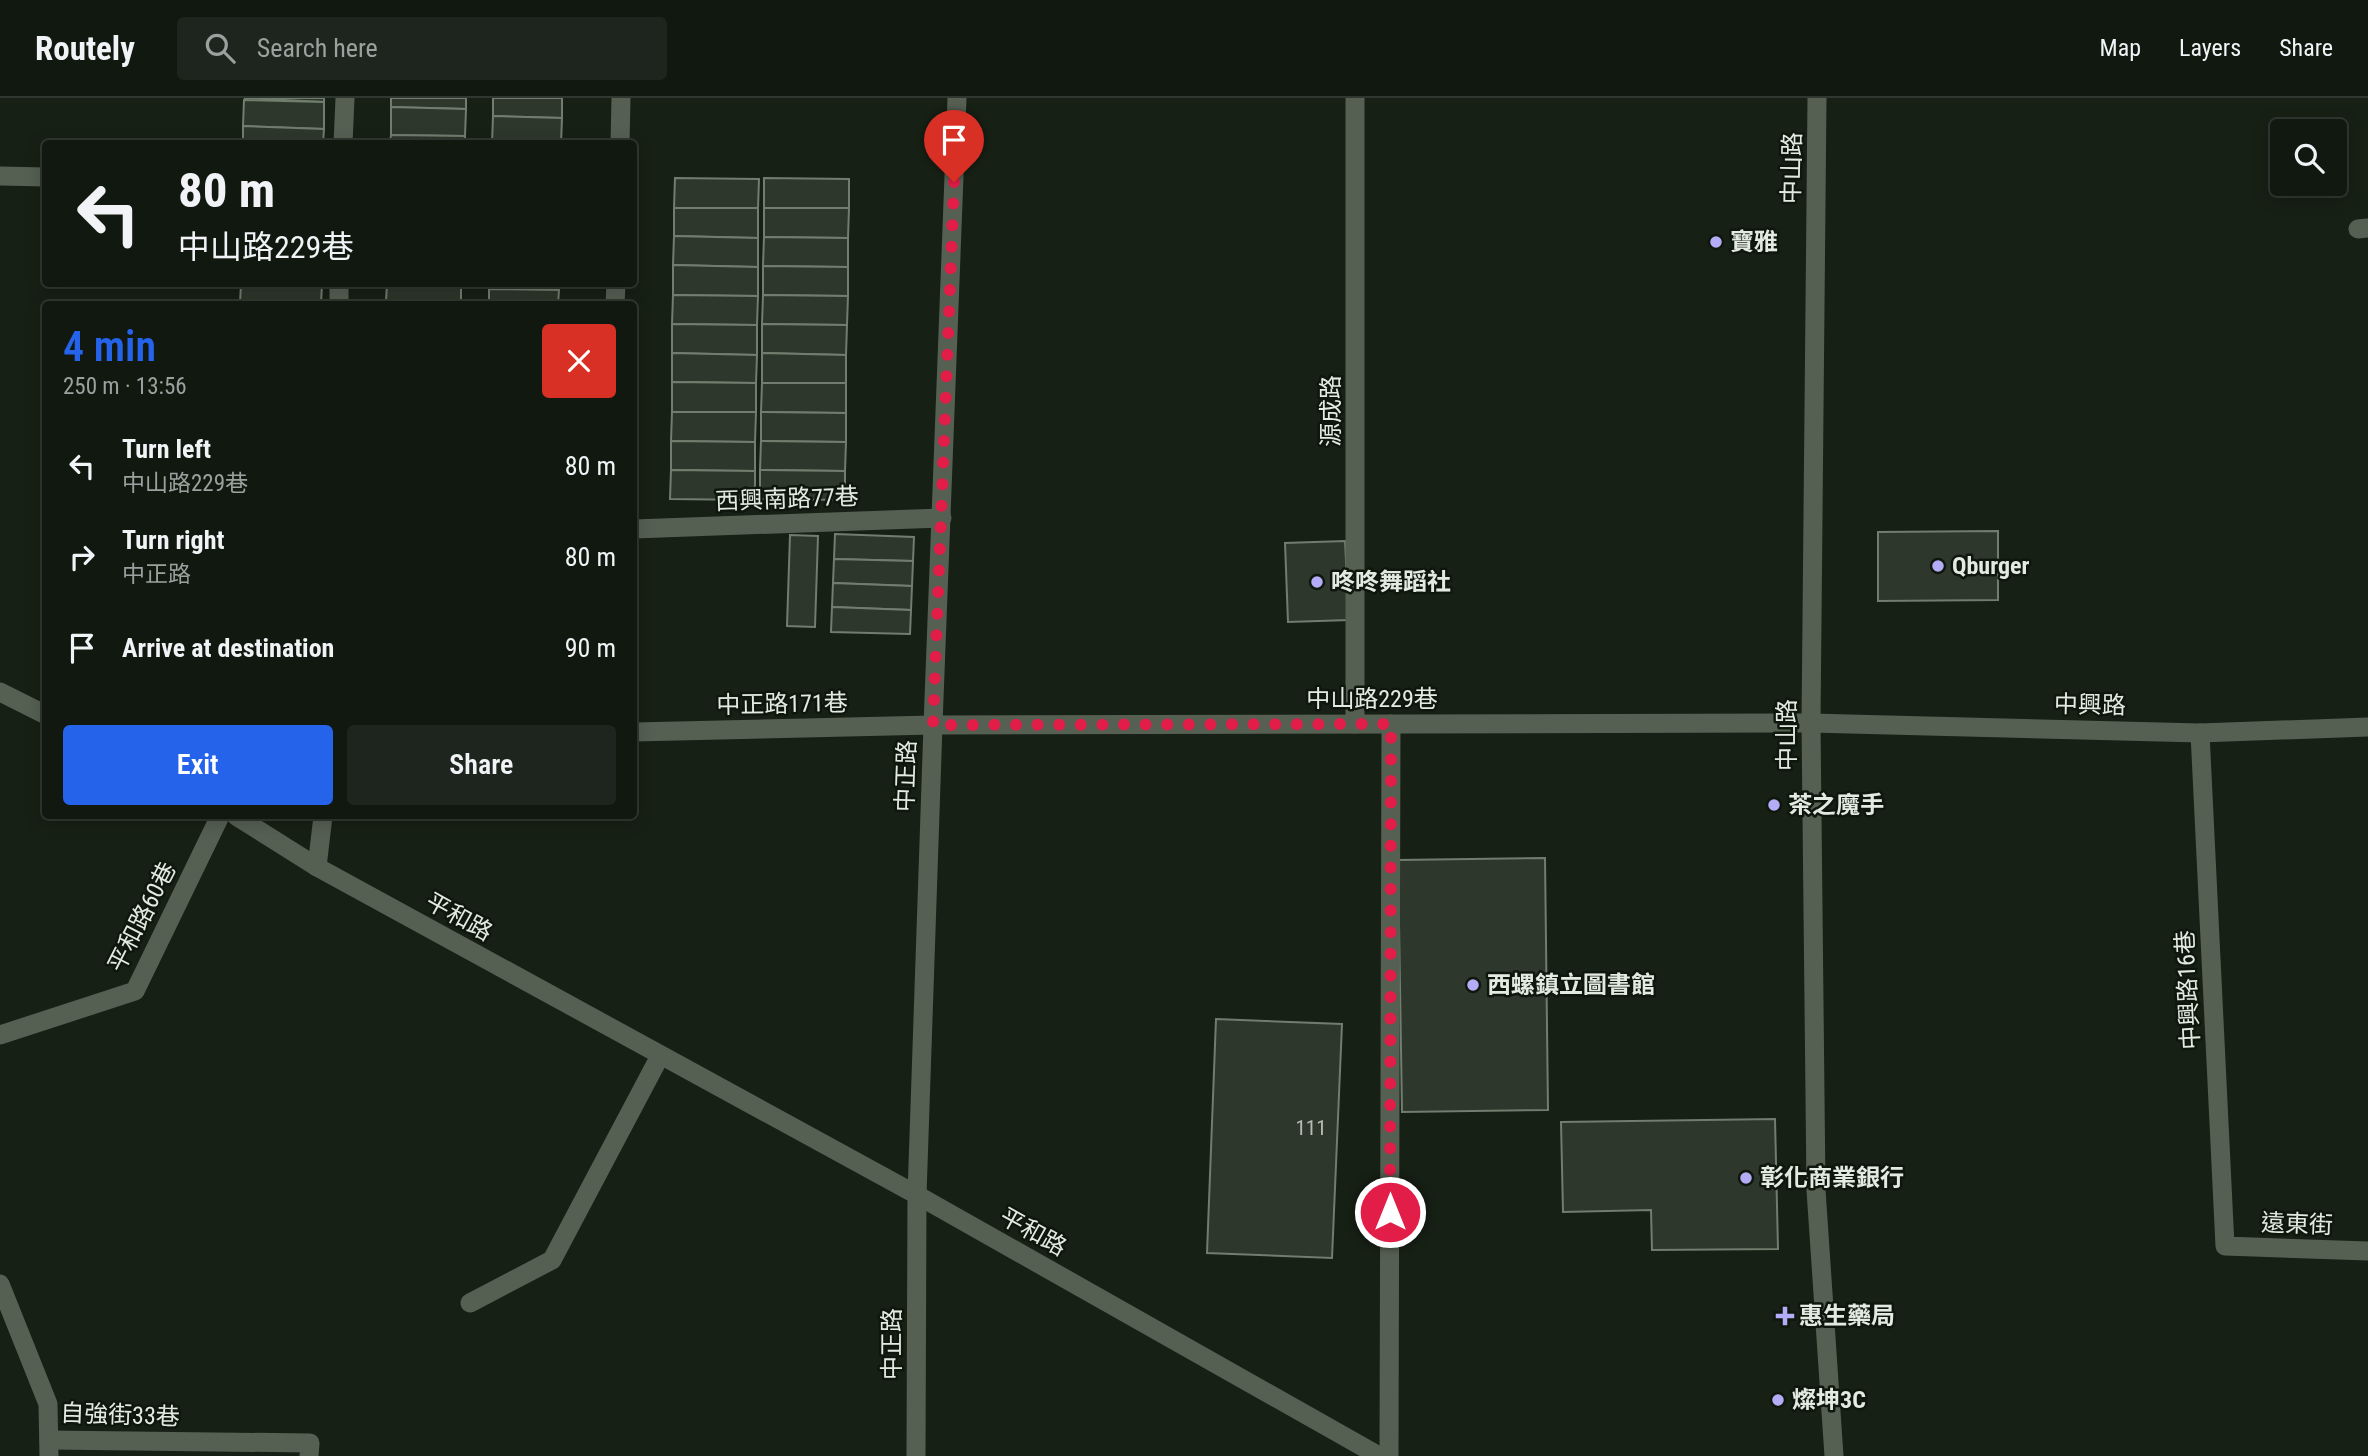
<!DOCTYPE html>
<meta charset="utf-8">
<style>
body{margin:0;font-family:"Roboto Condensed","Noto Sans TC",sans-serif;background:#1e251e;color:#f1f3f6;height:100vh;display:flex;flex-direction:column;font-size:26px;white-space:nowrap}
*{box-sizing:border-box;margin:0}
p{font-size:23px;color:#9ca09f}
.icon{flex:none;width:38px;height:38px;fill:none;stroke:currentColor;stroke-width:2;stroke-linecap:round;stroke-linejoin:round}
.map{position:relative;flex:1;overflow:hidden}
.side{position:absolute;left:42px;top:203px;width:595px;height:518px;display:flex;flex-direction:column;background:#111810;border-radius:7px;box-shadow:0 4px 18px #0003,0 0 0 2px #303730}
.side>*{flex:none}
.top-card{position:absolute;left:42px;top:42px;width:595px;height:147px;border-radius:7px;box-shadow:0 4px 18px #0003,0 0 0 2px #303730;background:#111810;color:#f1f3f6;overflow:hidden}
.tools{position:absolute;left:2270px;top:21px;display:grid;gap:14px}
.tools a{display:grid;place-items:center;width:77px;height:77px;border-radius:7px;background:#111810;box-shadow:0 4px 18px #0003,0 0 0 2px #303730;font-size:35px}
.pin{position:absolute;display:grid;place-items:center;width:60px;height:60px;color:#fff;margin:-72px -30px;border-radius:50% 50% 50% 0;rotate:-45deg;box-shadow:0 0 7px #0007}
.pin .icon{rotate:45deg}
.me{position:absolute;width:77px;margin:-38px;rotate:0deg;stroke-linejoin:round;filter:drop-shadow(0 0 5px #0008)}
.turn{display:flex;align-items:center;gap:24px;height:147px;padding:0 21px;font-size:32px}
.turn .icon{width:91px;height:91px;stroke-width:2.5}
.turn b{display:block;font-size:49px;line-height:60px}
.round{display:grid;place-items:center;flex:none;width:74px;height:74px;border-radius:7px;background:#1e251e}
.headline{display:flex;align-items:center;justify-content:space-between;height:119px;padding:0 21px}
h1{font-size:42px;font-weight:600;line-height:52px;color:#2563eb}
.primary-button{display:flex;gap:14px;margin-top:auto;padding:14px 21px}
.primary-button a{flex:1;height:80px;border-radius:7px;background:#2563eb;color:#fff;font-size:28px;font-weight:600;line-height:80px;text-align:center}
.primary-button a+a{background:#1e251e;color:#f1f3f6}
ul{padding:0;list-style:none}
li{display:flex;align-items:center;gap:21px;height:91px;padding:0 21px}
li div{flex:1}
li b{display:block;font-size:26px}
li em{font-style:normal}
header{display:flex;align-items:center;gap:42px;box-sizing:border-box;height:98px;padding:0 35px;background:#111810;border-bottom:2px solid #303730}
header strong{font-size:33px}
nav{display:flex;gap:38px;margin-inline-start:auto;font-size:24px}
.search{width:490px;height:63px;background:#1e251e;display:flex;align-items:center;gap:18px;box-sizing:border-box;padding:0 24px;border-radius:7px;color:#9ca09f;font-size:26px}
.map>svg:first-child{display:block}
.building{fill:#2d372b;stroke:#717d6e;stroke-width:2}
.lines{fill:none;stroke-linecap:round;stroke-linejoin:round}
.service{stroke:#556053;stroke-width:19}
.minor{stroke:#556053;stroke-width:19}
.secondary{stroke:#556053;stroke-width:19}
.route{stroke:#e11d48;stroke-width:12;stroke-dasharray:0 21.6}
.poi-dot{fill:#b5acf8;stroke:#0e170c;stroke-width:2.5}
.labels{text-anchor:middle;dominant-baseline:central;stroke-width:5;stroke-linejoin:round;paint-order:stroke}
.number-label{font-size:21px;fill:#b6bdb4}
.street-label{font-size:24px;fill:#e3eae2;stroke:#0e170c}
.poi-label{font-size:24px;font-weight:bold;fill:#e3eae2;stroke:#0e170c;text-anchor:start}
</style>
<header>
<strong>Routely</strong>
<div class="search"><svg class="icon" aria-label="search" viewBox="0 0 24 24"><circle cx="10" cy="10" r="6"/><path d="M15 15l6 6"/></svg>Search here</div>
<nav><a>Map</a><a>Layers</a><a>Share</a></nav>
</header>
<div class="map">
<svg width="2368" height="1358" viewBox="0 0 2368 1358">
<rect width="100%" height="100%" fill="#172015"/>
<g class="building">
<polygon points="244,0 324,0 324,4"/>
<polygon points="391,0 466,0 466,11 391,9"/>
<polygon points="493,0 562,0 562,20 493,18"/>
<polygon points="244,2 324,4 324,31 243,28"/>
<polygon points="391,9 466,11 465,38 391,37"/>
<polygon points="493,18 562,20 561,46 492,46"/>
<polygon points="243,28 324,31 323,46 243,46"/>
<polygon points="391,37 465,38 465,46 390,46"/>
<polygon points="675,80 759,81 758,110 674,110"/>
<polygon points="764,80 849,81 849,110 764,110"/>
<polygon points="674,110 758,110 758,140 674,138"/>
<polygon points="764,110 849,110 848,140 764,139"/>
<polygon points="674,138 758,140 758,169 673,167"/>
<polygon points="764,139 848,140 848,169 763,168"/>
<polygon points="673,167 758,169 758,198 673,197"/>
<polygon points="763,168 848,169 848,198 763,197"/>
<polygon points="241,186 322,186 321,206 240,205"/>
<polygon points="387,186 461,186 461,204 386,203"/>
<polygon points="489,186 559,186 559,192 489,191"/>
<polygon points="489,191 559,192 558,206 489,206"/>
<polygon points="673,197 758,198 757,227 672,226"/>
<polygon points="763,197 848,198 847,227 762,226"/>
<polygon points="386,203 461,204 461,206 386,206"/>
<polygon points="672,226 757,227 757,257 672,255"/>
<polygon points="762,226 847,227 846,257 762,255"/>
<polygon points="672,255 757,257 756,285 672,284"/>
<polygon points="762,255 846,257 846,285 762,285"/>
<polygon points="672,284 756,285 756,314 672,314"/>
<polygon points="762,285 846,285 846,315 761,314"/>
<polygon points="672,314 756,314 755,344 671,343"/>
<polygon points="761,314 846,315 846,344 761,343"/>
<polygon points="671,343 755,344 755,373 671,372"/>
<polygon points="761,343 846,344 845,373 760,372"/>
<polygon points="671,372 755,373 755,402 670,401"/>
<polygon points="760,372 845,373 845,402 760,401"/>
<polygon points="1998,433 1998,502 1878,503 1878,434"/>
<polygon points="835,436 914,439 913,463 834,461"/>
<polygon points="790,437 818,438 815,529 787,528"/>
<polygon points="1345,443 1349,522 1288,524 1285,445"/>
<polygon points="834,461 913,463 912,488 833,485"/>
<polygon points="833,485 912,488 911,512 832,509"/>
<polygon points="832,509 911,512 910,536 831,534"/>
<polygon points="1545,760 1548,1012 1402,1014 1398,762"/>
<polygon points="1216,921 1342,926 1332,1160 1207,1155"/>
<polygon points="1775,1021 1778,1151 1652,1152 1651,1112 1563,1114 1561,1024"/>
</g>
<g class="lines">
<g class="service">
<polyline points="620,46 621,0"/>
<polyline points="0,78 46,79"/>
<polyline points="2358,131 2368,130"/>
<polyline points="615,206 616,186"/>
<polyline points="634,431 942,420"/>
<polyline points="2200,635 2225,1148 2368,1153"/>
<polyline points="0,937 135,893 220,718"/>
<polyline points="0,1186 48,1306 49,1358"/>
<polyline points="470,1205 552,1162 660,958"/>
<polyline points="49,1342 310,1345 309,1358"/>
</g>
<g class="minor">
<polyline points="1355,0 1355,626"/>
<polyline points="1817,0 1811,625 1816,1092 1834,1358"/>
<polyline points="343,46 345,0"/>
<polyline points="339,206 339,186"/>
<polyline points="634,634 933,627 1811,625 2200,635 2368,629"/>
<polyline points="317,769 323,718"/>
<polyline points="916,1358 917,1097 933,627 957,0"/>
<polyline points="1389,1358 1391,626"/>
</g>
<g class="secondary">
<polyline points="0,594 46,617"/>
<polyline points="236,718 317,769 917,1097 1379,1358"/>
</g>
</g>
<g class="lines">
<polyline class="route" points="954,84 933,627 1391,626 1390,1114"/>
</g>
<g class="poi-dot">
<circle cx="1716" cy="144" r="7"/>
<circle cx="1938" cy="468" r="7"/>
<circle cx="1317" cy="484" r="7"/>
<circle cx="1774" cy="707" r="7"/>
<circle cx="1473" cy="887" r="7"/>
<circle cx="1746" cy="1080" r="7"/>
<path d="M1781.5 1207.5h7v7h7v7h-7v7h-7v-7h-7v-7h7z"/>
<circle cx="1778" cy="1302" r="7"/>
</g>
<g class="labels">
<g class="number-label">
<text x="1311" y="1030">111</text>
</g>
<g class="street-label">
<text transform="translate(1792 70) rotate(-89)">中山路</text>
<text transform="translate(1331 313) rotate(-90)">源成路</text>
<text transform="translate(787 401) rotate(-2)">西興南路77巷</text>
<text x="1372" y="601">中山路229巷</text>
<text transform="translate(782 606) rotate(-1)">中正路171巷</text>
<text transform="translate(2090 607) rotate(1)">中興路</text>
<text transform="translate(1787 637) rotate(-90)">中山路</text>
<text transform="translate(906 678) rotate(-88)">中正路</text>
<text transform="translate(142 819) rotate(-63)">平和路60巷</text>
<text transform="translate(459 819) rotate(29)">平和路</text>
<text transform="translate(2188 892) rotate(-93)">中興路16巷</text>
<text transform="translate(2297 1126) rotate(2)">遠東街</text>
<text transform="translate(1033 1134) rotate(29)">平和路</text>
<text transform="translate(892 1246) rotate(-90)">中正路</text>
<text transform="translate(120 1317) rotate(2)">自強街33巷</text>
</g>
<g class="poi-label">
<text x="1730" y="144">寶雅</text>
<text x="1952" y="468">Qburger</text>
<text x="1331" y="484">咚咚舞蹈社</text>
<text x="1788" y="707">茶之魔手</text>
<text x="1487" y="887">西螺鎮立圖書館</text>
<text x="1760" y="1080">彰化商業銀行</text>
<text x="1799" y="1218">惠生藥局</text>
<text x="1792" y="1302">燦坤3C</text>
</g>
</g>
</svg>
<div class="tools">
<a><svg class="icon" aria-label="search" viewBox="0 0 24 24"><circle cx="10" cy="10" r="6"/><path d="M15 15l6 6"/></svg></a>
</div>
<div class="pin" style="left:954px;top:84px;background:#d93025"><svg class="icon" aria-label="arrive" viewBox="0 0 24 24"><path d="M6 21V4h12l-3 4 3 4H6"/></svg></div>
<svg class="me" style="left:1390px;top:1114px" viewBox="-20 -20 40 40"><circle r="17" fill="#e11d48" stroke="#fff" stroke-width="3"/><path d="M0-11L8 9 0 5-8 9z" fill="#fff"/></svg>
<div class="top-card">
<div class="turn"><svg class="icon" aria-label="left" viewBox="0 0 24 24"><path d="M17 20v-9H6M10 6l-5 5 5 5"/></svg><div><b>80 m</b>中山路229巷</div></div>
</div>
<section class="side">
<div class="headline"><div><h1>4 min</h1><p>250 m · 13:56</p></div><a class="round" style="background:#d93025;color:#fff"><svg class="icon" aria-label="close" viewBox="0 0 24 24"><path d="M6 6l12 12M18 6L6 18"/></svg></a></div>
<ul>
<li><svg class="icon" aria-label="left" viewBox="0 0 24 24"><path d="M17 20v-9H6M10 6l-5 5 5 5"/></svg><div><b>Turn left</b><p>中山路229巷</p></div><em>80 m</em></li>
<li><svg class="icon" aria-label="right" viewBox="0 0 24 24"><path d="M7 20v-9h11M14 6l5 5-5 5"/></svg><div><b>Turn right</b><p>中正路</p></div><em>80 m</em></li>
<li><svg class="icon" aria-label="arrive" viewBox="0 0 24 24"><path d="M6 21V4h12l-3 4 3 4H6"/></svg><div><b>Arrive at destination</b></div><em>90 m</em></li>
</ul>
<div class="primary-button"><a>Exit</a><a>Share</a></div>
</section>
</div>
